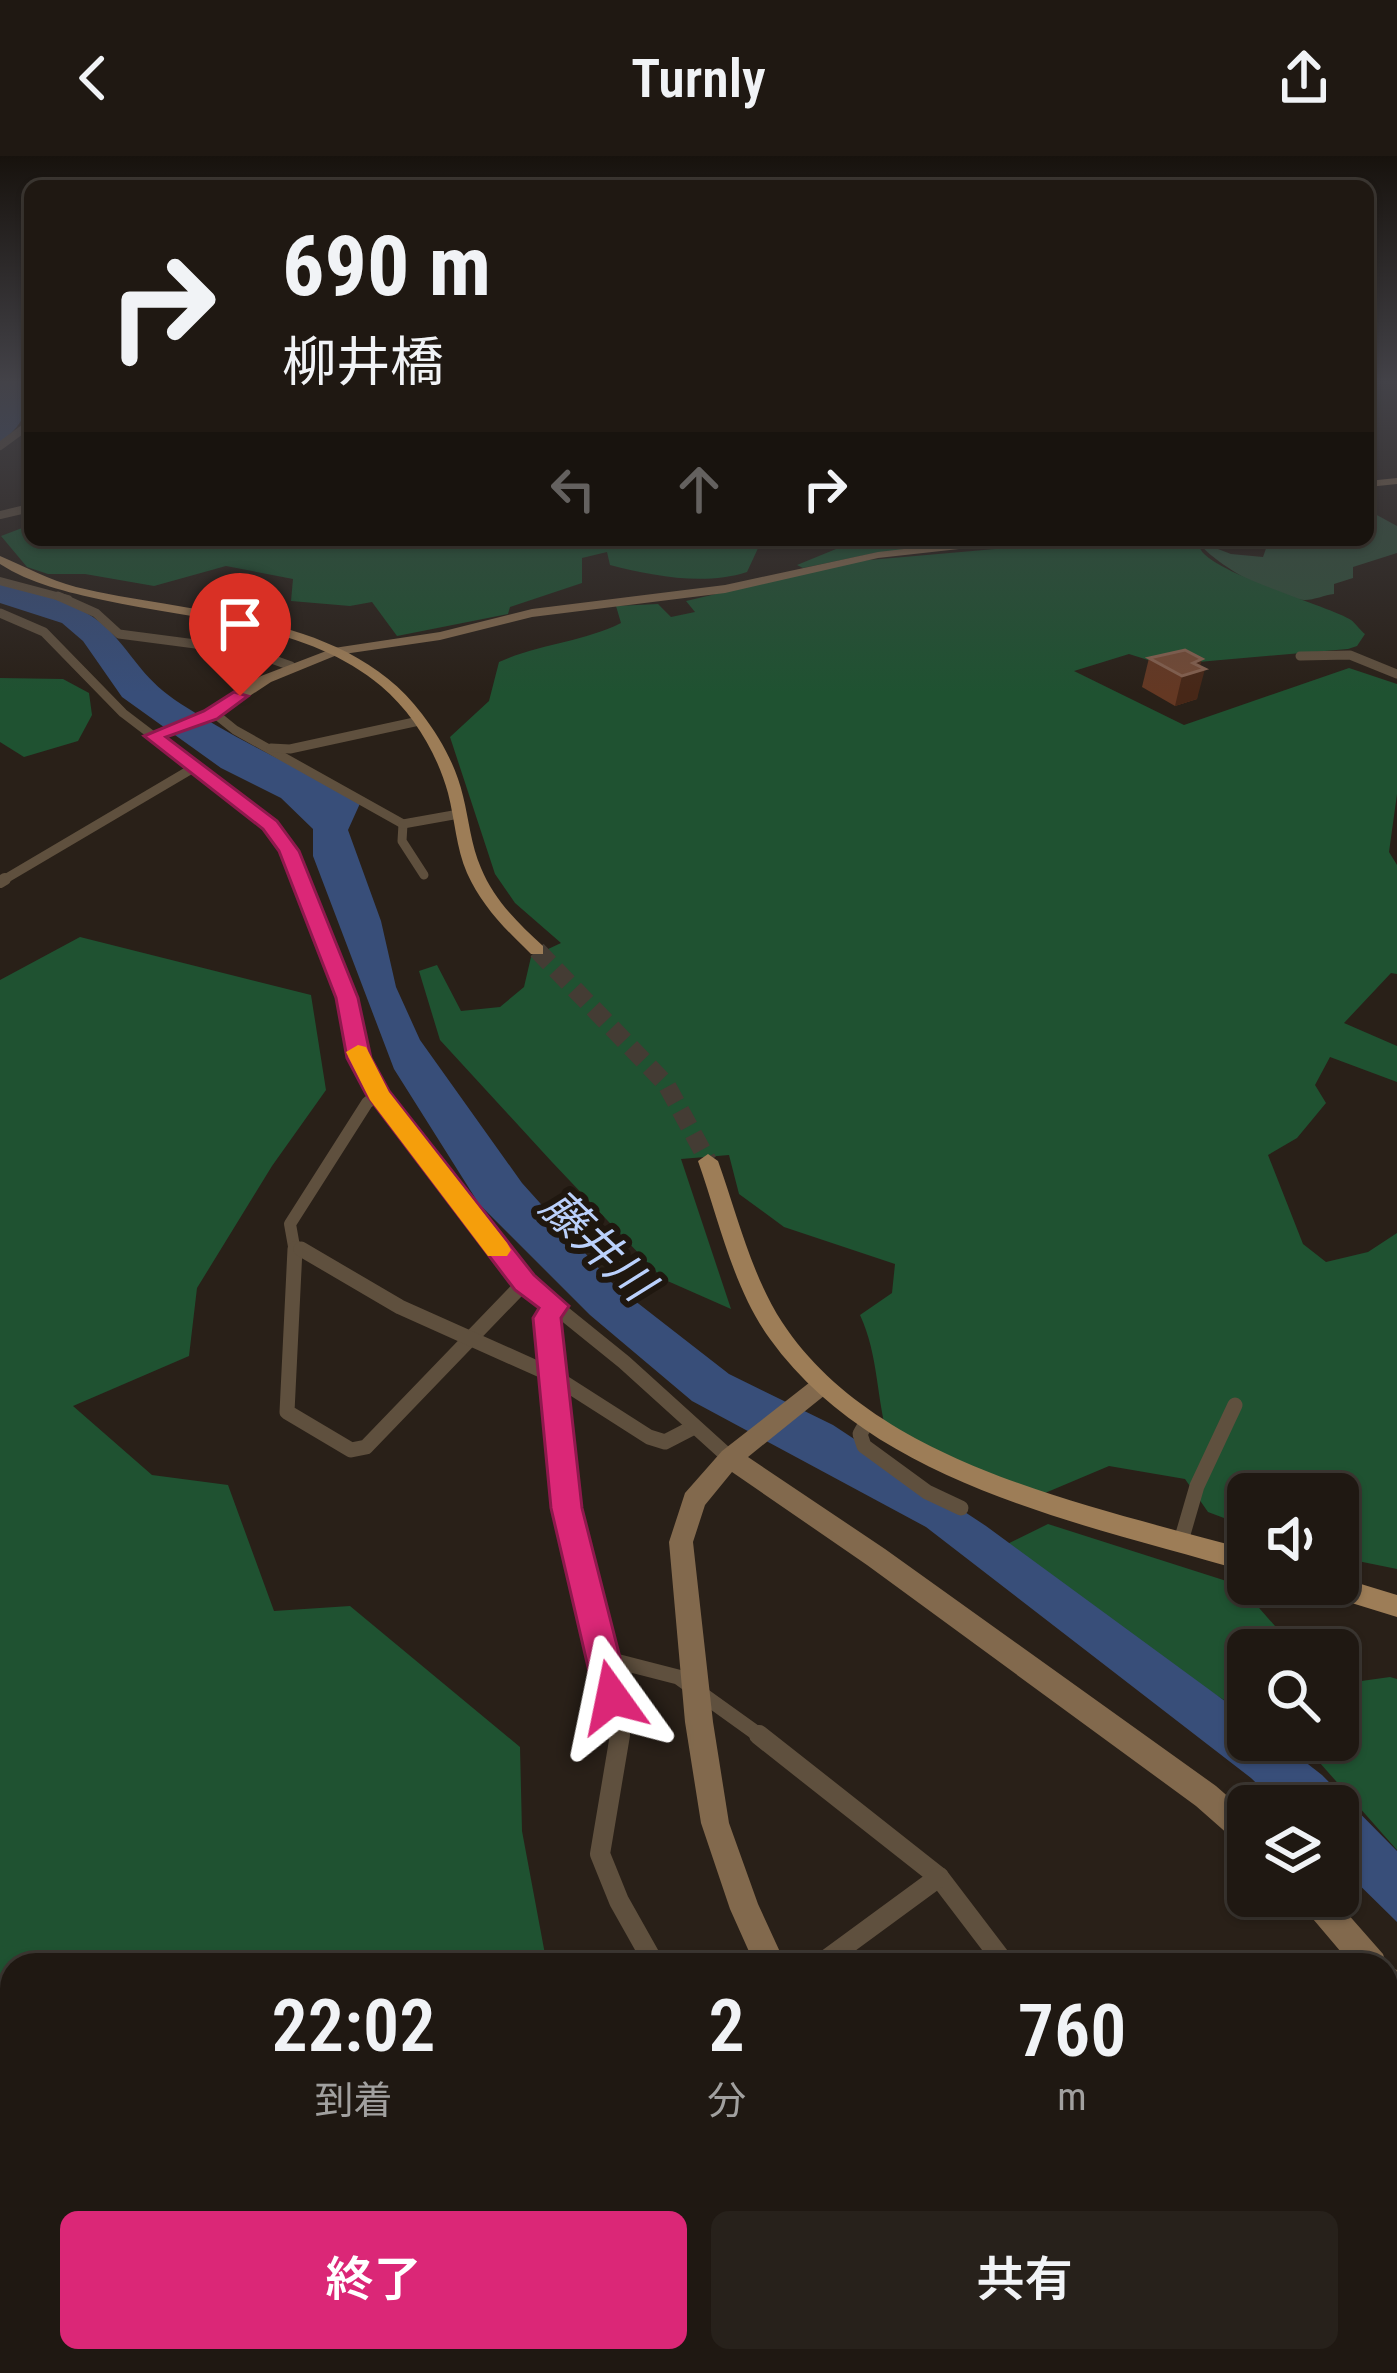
<!DOCTYPE html>
<html lang="ja">
<meta charset="utf-8">
<style>
body{margin:0;font-family:"Roboto Condensed","Noto Sans JP",sans-serif;background:#27211b;color:#f1f3f6;height:100vh;display:flex;flex-direction:column;font-size:45px;white-space:nowrap}
*{box-sizing:border-box;margin:0}
p{font-size:39px;color:#a1a09f}
.icon{flex:none;width:66px;height:66px;fill:none;stroke:currentColor;stroke-width:2;stroke-linecap:round;stroke-linejoin:round}
.map{position:relative;flex:1;overflow:hidden}
.details{position:absolute;left:0px;top:1797px;width:1398px;height:420px;display:flex;flex-direction:column;background:#1f1812;border-radius:36px 36px 0 0;box-shadow:0 3px 9px #0004,0 0 0 3px #3c3732}
.details>*{flex:none}
.hud{position:absolute;left:24px;top:24px;width:1350px;height:366px;border-radius:18px;box-shadow:0 3px 9px #0004,0 0 0 3px #3c3732;background:#1f1812;color:#f1f3f6;overflow:hidden}
.controls{position:absolute;left:1227px;top:1317px;display:grid;gap:24px}
.controls a{display:grid;place-items:center;width:132px;height:132px;border-radius:18px;background:#1f1812;box-shadow:0 3px 9px #0004,0 0 0 3px #3c3732;font-size:60px}
.pin{position:absolute;display:grid;place-items:center;width:102px;height:102px;color:#fff;margin:-123px -51px;border-radius:50% 50% 50% 0;rotate:-45deg;box-shadow:0 0 12px #0007}
.pin .icon{rotate:45deg}
.me{position:absolute;width:132px;margin:-66px;rotate:348deg;stroke-linejoin:round;filter:drop-shadow(0 0 9px #0008)}
.turn{display:flex;align-items:center;gap:42px;height:252px;padding:0 60px;font-size:54px}
.turn .icon{width:156px;height:156px;stroke-width:2.5}
.turn b{display:block;font-size:84px;line-height:102px}
.lanes{display:flex;align-items:center;height:114px;padding:0 60px;background:#0003;justify-content:center;gap:60px;direction:ltr}
.lanes .off{opacity:.35}
.eta{display:flex;justify-content:space-evenly;align-items:center;height:204px;text-align:center}
.eta b{font-size:72px;font-weight:600;line-height:84px}
.cta{display:flex;gap:24px;margin-top:auto;padding:24px 60px}
.cta a{flex:1;height:138px;border-radius:18px;background:#db2777;color:#fff;font-size:48px;font-weight:600;line-height:138px;text-align:center}
.cta a+a{background:#27211b;color:#f1f3f6}
header{display:flex;justify-content:space-between;align-items:center;height:156px;padding:0 60px;background:#1f1812;font-size:54px;font-weight:600}
.map>svg:first-child{display:block}
.green{fill:#31503a}
.forest{fill:#1f5231}
.water{fill:#384e79}
.lines{fill:none;stroke-linecap:round;stroke-linejoin:round}
.primary-tunnel{stroke:#443c34;stroke-width:18;stroke-dasharray:18 9;stroke-linecap:butt}
.street-far4{stroke:#5f503e;stroke-width:8}
.street-far3{stroke:#5f503e;stroke-width:9}
.street-far2{stroke:#5f503e;stroke-width:12}
.street-far1{stroke:#5f503e;stroke-width:15}
.street{stroke:#5f503e;stroke-width:20}
.secondary{fill:#82694d;fill-rule:evenodd}
.primary{fill:#9d7d57;fill-rule:evenodd}
.wall{fill:#643823}
.shaded-wall{fill:#472717}
.building{fill:#724a36;stroke:#83604f;stroke-width:3}
.route{fill:#db2777;stroke:#8e194d;stroke-width:3}
.slow{fill:#f59e0b}
.labels{text-anchor:middle;dominant-baseline:central;stroke-width:12;stroke-linejoin:round;paint-order:stroke}
.water-label{font-size:45px;font-style:italic;fill:#bbd1fc;stroke:#1f170f}
</style>
<header><svg class="icon" aria-label="back" viewBox="0 0 24 24"><path d="M15 5l-7 7 7 7"/></svg>Turnly<svg class="icon" aria-label="share" viewBox="0 0 24 24"><path d="M12 15V3M7 8l5-5 5 5M5 13v7h14v-7"/></svg></header>
<div class="map">
<svg width="1397" height="2217" viewBox="0 0 1397 2217">
<rect width="100%" height="100%" fill="#292018"/>
<path class="green" d="M1375 358 1397 370V397L1353 411V422L1334 428V438C1325 439 1314 444 1305 444 1276 443 1214 408 1197 385L1231 398 1263 401 1269 384H1368V360Z"/>
<g class="forest">
<path d="M30 369V384H757L760 388 747 416C704 430 653 420 610 409L607 396 582 402V427L510 451 508 458 397 480 372 446 350 450 291 445 293 423 226 410 154 430 85 418H48L27 411 1 380Z"/>
<polygon points="858,384 989,384 875,397 803,412 797,409"/>
<path d="M1098 384H1201C1181 409 1331 450 1351 464 1354 466 1362 476 1365 478L1357 490 1348 493 1164 509 1129 498 1074 515 1184 569 1349 512 1397 528V638L1389 696 1397 709V818L1391 817 1344 867 1397 890V926L1330 901 1315 929 1326 947 1297 982 1268 999 1303 1088 1326 1106 1368 1096 1397 1077V1413L1338 1401V1338H1248V1371L1208 1356 1185 1323 1109 1310 1045 1337 889 1286C876 1243 879 1200 860 1159L892 1137 895 1108 784 1071 739 1038 729 999 681 1003 731 1153 663 1123 552 1006 440 884 419 815 437 809 461 855 500 851 524 831 531 801 561 787 515 747 495 718 450 581 489 545 499 506C539 488 583 486 621 467L616 450 658 448 671 461 695 456 686 445 858 405Z"/>
<polygon points="0,522 63,523 89,537 92,559 78,585 24,601 0,586"/>
<polygon points="80,781 311,839 326,934 272,1010 197,1132 189,1200 73,1250 152,1319 228,1329 274,1455 350,1450 520,1591 522,1675 547,1809 12,1809 12,2205 568,2205 565,2217 0,2217 0,824"/>
<polygon points="1048,1368 1239,1429 1296,1494 1248,1494 1248,1559 989,1397"/>
<polygon points="1390,1521 1397,1523 1397,1694 1312,1598 1289,1584 1338,1584 1338,1523 1347,1527"/>
</g>
<g class="water">
<path d="M0 226H30C30 253 22 271 0 286Z"/>
<path d="M0 428C37 436 83 447 110 475 136 503 144 524 181 548 237 584 302 615 362 643L348 674 381 765 396 831 420 884 522 1027 612 1127 729 1218 833 1269 986 1370 1248 1562V1584H1277L1322 1619 1397 1695V1766L1338 1708V1650H1280L1251 1622 926 1371 692 1245 590 1159 479 1048 394 913 313 700V673L281 642 221 612 122 541 83 485 62 467 0 447Z"/>
</g>
<g class="lines">
<polyline class="primary-tunnel" points="537,794 666,928 708,1005"/>
<g class="street-far4">
<polyline points="0,290 30,268"/>
<polyline points="0,359 30,352"/>
<polyline points="0,425 68,443"/>
</g>
<g class="street-far3">
<polyline points="58,440 96,457 119,478 249,495 291,510"/>
<polyline points="0,457 44,476 123,557 270,669 303,726"/>
<polyline points="1300,500 1350,499 1397,518"/>
<polyline points="214,557 235,574 403,668"/>
<polyline points="271,592 290,593 419,565"/>
<polyline points="403,668 402,685 424,719"/>
<polyline points="403,668 459,658"/>
<polyline points="0,726 195,611"/>
</g>
<g class="street-far2">
<polyline points="301,723 347,842 359,902 378,938 502,1096"/>
<polyline points="0,726 5,723"/>
<polyline points="295,1090 306,1096"/>
<polyline points="295,1096 290,1068 367,947 378,938"/>
</g>
<g class="street-far1">
<polyline points="295,1093 287,1256 351,1294 366,1291 525,1126"/>
<polyline points="301,1093 400,1151 552,1219 649,1281 665,1286 694,1271"/>
<polyline points="500,1093 525,1126 624,1206 730,1302"/>
<polyline points="555,1150 547,1162 567,1352 620,1582"/>
<polyline points="868,1264 860,1278 864,1290 927,1336 961,1352"/>
<polyline points="1181,1385 1197,1330 1235,1249"/>
<polyline points="604,1502 678,1521 763,1582"/>
</g>
<g class="street">
<polyline points="620,1579 600,1698 619,1745 655,1809"/>
<polyline points="759,1579 939,1721 1006,1809"/>
<polyline points="819,1809 939,1721"/>
<polyline points="1386,2058 1397,2071"/>
<polyline points="866,2205 872,2217"/>
<polyline points="1310,2205 1319,2217"/>
</g>
<g class="secondary">
<polygon points="1397,322 1397,328 1368,331 1368,325"/>
<polygon points="982,384 1078,384 1072,387 995,389 878,402 725,437 532,461 440,484 337,499 271,526 216,562 158,583 146,580 206,556 261,520 334,492 440,476 532,453 725,429 878,396"/>
<polygon points="822,1220 830,1223 833,1229 830,1235 748,1301 885,1393 1216,1630 1248,1658 1248,1691 1238,1687 1196,1650 867,1409 732,1316 705,1349 693,1386 713,1566 729,1667 758,1748 786,1809 755,1809 730,1753 701,1667 685,1566 669,1386 685,1337 722,1295 814,1223"/>
<polygon points="1297,1740 1332,1740 1383,1798 1387,1810 1397,1814 1397,1852 1386,1848 1386,1809 1352,1809 1302,1750"/>
<polygon points="996,2205 1034,2205 1039,2217 1001,2217"/>
</g>
<g class="primary">
<path d="M0 400C26 411 49 424 76 431 190 459 345 455 422 558 441 583 456 610 463 640 469 664 471 689 481 712 494 744 518 767 543 790V798H531L523 790C500 768 480 746 467 717 456 692 455 664 448 637 437 597 413 557 381 530 306 467 194 464 103 444 67 436 31 428 0 408Z"/>
<path d="M708 998 718 1005C737 1058 751 1118 782 1166 876 1310 1094 1350 1248 1394V1416C1085 1368 875 1329 770 1183 733 1132 719 1064 698 1005Z"/>
<polygon points="1338,1421 1397,1439 1397,1461 1316,1436 1312,1428 1338,1428"/>
</g>
</g>
<polygon class="wall" points="1149,502 1200,511 1197,543 1175,550 1142,531"/>
<polygon class="shaded-wall" points="1202,503 1199,515 1205,513 1197,543 1175,550 1182,520 1193,507"/>
<polygon class="building" points="1185,494 1202,503 1193,507 1205,513 1182,520 1149,502"/>
<linearGradient id="sky" x2="0" y2="1"><stop stop-color="#17120d"/><stop offset="0.42" stop-color="#434248"/><stop offset="1" stop-color="#434248" stop-opacity="0"/></linearGradient>
<rect width="1397" height="537" fill="url(#sky)"/>
<polygon class="route" points="234,536 248,540 217,563 166,581 277,665 299,695 358,842 371,902 389,935 534,1119 569,1150 561,1162 582,1352 630,1541 625,1553 612,1557 600,1553 595,1541 551,1352 533,1162 539,1152 515,1134 366,938 347,902 336,842 279,695 263,673 144,580 204,555"/>
<polygon class="slow" points="358,889 366,891 389,936 507,1087 511,1094 507,1100 488,1100 370,944 346,896"/>
<g class="labels">
<g class="water-label">
<text transform="translate(597 1089) rotate(44)">藤井川</text>
</g>
</g>
</svg>
<div class="controls">
<a><svg class="icon" aria-label="sound" viewBox="0 0 24 24"><path d="M4 9h4l5-4v14l-5-4H4zM17 9q2 3 0 6"/></svg></a>
<a><svg class="icon" aria-label="search" viewBox="0 0 24 24"><circle cx="10" cy="10" r="6"/><path d="M15 15l6 6"/></svg></a>
<a><svg class="icon" aria-label="layers" viewBox="0 0 24 24"><path d="M12 4l9 5-9 5-9-5zM3 14l9 5 9-5"/></svg></a>
</div>
<div class="pin" style="left:240px;top:540px;background:#d93025"><svg class="icon" aria-label="arrive" viewBox="0 0 24 24"><path d="M6 21V4h12l-3 4 3 4H6"/></svg></div>
<svg class="me" style="left:612px;top:1541px" viewBox="-20 -20 40 40"><path d="M0-17L14 15 0 8-14 15z" fill="#db2777" stroke="#fff" stroke-width="4"/></svg>
<div class="hud">
<div class="turn"><svg class="icon" aria-label="right" viewBox="0 0 24 24"><path d="M7 20v-9h11M14 6l5 5-5 5"/></svg><div><b>690 m</b>柳井橋</div></div>
<div class="lanes"><svg class="icon off" aria-label="left" viewBox="0 0 24 24"><path d="M17 20v-9H6M10 6l-5 5 5 5"/></svg><svg class="icon off" aria-label="ahead" viewBox="0 0 24 24"><path d="M12 20V5M6 11l6-6 6 6"/></svg><svg class="icon" aria-label="right" viewBox="0 0 24 24"><path d="M7 20v-9h11M14 6l5 5-5 5"/></svg></div>
</div>
<section class="details">
<div class="eta">
<div><b>22:02</b><p>到着</p></div>
<div><b>2</b><p>分</p></div>
<div><b>760</b><p>m</p></div>
</div>
<div class="cta"><a>終了</a><a>共有</a></div>
</section>
</div>
